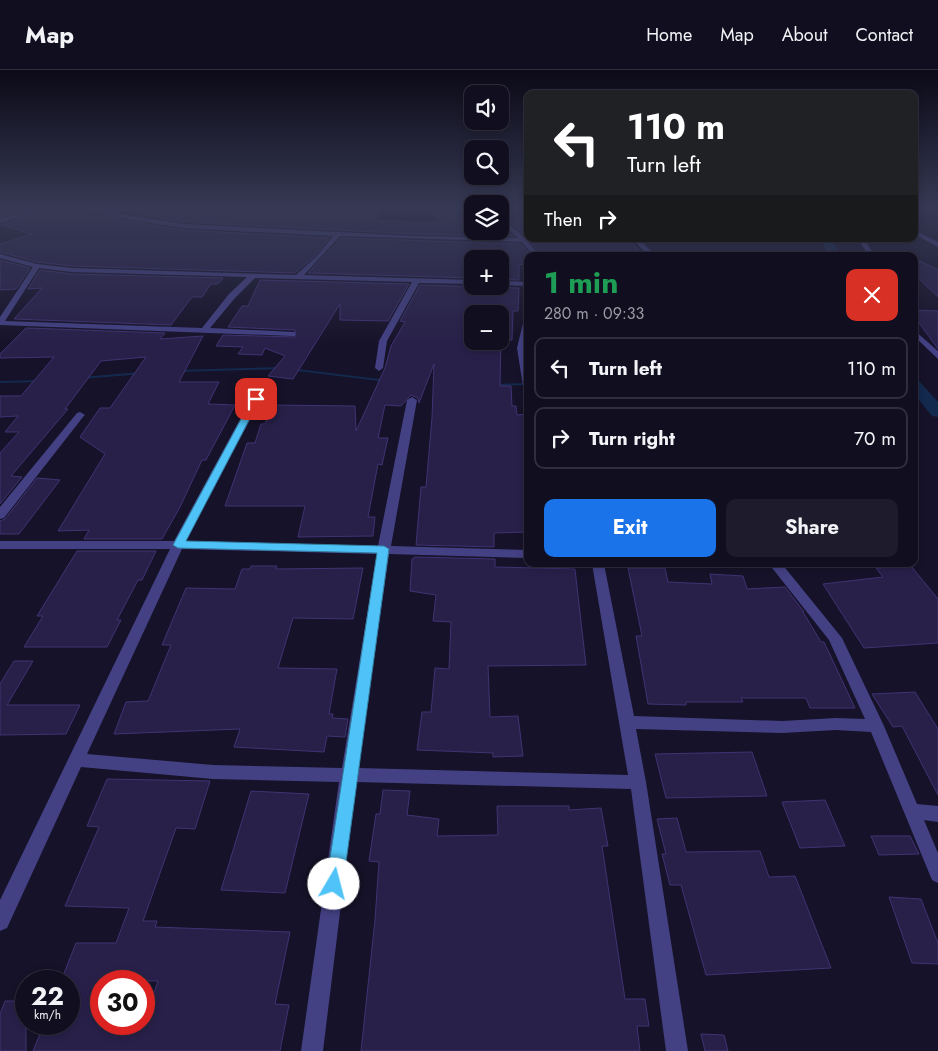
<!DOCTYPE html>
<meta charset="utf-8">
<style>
body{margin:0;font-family:Jost,sans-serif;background:#1e1c2c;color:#f1f3f6;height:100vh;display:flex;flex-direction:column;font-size:19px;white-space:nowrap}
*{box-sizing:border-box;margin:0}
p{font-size:16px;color:#9c9ca4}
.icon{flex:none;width:28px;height:28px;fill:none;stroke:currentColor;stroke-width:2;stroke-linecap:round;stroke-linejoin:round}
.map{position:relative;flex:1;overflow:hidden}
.details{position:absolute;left:524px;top:182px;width:394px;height:315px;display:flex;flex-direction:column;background:#100e1f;border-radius:10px;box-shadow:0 2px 8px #0003,0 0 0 1px #302e3d}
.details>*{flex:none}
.banner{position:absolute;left:524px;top:20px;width:394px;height:152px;border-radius:10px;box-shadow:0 2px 8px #0003,0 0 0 1px #302e3d;background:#202124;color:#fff;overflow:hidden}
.fabs{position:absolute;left:464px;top:15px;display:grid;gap:10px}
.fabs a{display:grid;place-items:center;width:45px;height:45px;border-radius:10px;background:#100e1f;box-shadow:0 2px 8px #0003,0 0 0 1px #302e3d;font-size:25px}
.speed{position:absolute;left:15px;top:900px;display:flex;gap:10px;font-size:25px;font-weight:700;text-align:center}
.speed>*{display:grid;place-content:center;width:65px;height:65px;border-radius:50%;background:#100e1f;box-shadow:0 2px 8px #0003,0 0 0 1px #302e3d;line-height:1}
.speed small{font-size:12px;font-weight:400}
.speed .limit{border:8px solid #d22;background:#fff;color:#111}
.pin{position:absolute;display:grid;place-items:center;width:42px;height:42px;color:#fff;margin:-21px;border-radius:10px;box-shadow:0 2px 8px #0006}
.me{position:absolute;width:55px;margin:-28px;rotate:8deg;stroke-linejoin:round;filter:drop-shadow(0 0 4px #0008)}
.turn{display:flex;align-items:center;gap:18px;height:105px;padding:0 20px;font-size:22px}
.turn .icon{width:65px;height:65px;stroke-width:2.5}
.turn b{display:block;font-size:35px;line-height:42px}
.then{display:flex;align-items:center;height:48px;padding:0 20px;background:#0003;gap:10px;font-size:19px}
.round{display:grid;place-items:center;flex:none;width:52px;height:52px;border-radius:10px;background:#1e1c2c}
.headline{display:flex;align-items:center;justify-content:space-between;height:85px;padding:0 20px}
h1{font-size:30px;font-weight:700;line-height:38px;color:#1e9e55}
.cta{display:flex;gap:10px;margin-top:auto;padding:10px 20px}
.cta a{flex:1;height:58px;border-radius:10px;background:#1a73e8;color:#fff;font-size:20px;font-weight:700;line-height:58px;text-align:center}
.cta a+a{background:#1e1c2c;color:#f1f3f6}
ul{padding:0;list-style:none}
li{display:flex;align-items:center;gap:15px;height:62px;margin:0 10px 8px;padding:0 10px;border:2px solid #302e3d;border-radius:10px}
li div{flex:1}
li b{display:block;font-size:19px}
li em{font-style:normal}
header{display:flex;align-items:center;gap:30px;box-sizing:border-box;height:70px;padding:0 25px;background:#100e1f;border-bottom:1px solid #302e3d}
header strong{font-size:24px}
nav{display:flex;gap:28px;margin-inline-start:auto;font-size:18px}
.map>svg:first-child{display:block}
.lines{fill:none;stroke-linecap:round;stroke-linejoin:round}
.stream{fill:#13294d;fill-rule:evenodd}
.canal{fill:#13294d;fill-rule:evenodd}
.building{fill:#282049;stroke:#403373;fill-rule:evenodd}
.street{fill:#434184;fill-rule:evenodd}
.route{fill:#4fc3f7;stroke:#337fa1}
</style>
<header>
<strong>Map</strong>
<nav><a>Home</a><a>Map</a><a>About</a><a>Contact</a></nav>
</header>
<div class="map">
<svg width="938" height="981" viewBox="0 0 938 981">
<rect width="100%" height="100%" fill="#161229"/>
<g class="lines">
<g class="stream">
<polygon points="281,297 387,310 389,311 387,312 281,299 178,302 176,301 178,300"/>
<polygon points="141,302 143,303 143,304 81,309 79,308 81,307"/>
<polygon points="41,310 43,311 43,312 0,313 0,311"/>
<polygon points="528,313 528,315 492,316 490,315 492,314"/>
</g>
<g class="canal">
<polygon points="821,169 832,169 841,186 829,186"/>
<polygon points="914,310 920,312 938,332 938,347 932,346 914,324"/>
</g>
</g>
<g class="building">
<polygon points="0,137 17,137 27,139 0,147"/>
<polygon points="54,137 81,137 127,151 183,160 329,168 316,185 295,203 72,196 37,192 0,182 0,174 32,164 1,155 41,142 48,144 49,140"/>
<polygon points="104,137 383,137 375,151 442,153 428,137 472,137 472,161 500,161 500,154 513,166 415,164 183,152"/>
<polygon points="500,137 528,137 528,168 500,144"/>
<polygon points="341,168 521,174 532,186 523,189 524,195 519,194 519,210 500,209 500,189 472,189 472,208 308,203"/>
<polygon points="528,169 630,169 642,185 542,186"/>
<polygon points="914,188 938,200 938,227 914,204"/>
<polygon points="0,190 30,198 16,219 0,220"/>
<polygon points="40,200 72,204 223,208 218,214 211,214 202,227 192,227 171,255 14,249 42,218 28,219"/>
<polygon points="260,210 409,214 388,251 340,250 340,234 293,309 268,306 285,286 265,278 262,285 238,284 243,277 216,276 223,265 296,267 295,260 228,257 242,236 248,236"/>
<path d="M420 215 519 218 518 241H513L512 270H501L500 316H511L512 336H516L517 345 528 344V462L494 463V477L416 475 421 417H426L432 348 434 294 419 333 418 328 411 325 401 336 385 335 378 368H388L382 395 378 394 368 447H375L373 466 298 467 305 436H225L247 373H255L261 354H265L272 335 355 336 356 361 385 298 391 276 405 252 400 251ZM472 244H500V271H472Z"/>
<polygon points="914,240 938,241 938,279 914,246"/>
<polygon points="26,258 165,263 160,269 203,266 179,312 219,312 208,334 235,335 206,390 202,390 180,437 162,469 84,469 89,460 58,461 105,384 80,367 100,338 110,338 146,287 101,291 65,339 68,339 11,406 22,407 0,434 0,383 19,362 5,362 18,346 0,347 0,326 21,326 54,287 0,288 0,284"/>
<polygon points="37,408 60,410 19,464 0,464 0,451 5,449"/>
<polygon points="77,481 156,481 142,510 138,510 117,550 121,550 107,577 24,577 43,546 37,546"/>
<polygon points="415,487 495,489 495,497 575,499 586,595 488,596 490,647 518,646 523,686 493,687 493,683 417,680 422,642 431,642 435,598 449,599 451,552 433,551 436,525 410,521 412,489"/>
<polygon points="251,496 277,496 276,499 363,498 353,549 293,548 278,598 337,599 329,644 333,644 332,648 348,649 345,667 327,666 324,682 234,677 240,659 114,664 126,632 148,631 171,575 162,575 186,518 235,519 242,499 250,499"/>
<polygon points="911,496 938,529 938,573 864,578 823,514 883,507 876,498"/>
<polygon points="628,498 665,498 668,512 712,514 710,504 743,506 747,519 785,517 804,542 803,542 821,572 824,572 855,638 810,638 806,628 741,628 743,632 686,632 686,635 648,634 636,566 642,566"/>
<polygon points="14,591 33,591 7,635 80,635 66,664 0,665 0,614"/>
<polygon points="915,622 938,659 938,725 902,656 893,657 872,624"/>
<polygon points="752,682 767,726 666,728 655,684"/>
<path d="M107 709 210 711 195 759 176 758 143 851H157L155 857 290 862 275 934 289 935 280 981H33L44 954H69V911H61L76 873H116L129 838 65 836 99 757 87 756ZM101 911H158L144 954H101Z"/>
<polygon points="383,720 410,721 407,745 439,749 437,766 498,765 497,736 569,736 569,740 601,738 608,776 602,776 625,929 645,929 649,956 637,956 640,981 361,981 375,850 379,792 369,791 376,744 380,744"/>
<polygon points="251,721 309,724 285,823 221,820"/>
<polygon points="825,730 845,776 800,778 782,732"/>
<polygon points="677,748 686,782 760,781 769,807 795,806 831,898 706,905 681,815 670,815 662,784 666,784 657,749"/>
<polygon points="871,766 910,766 919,784 879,785"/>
<polygon points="889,827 921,829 938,873 938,894 912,893"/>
<polygon points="5,931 26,931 26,981 0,981 0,944"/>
<polygon points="701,964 724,965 728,981 705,981"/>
</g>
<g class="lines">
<g class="street">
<polygon points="41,137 52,137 0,153 0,149"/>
<path d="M83 137H95L127 145 183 154 415 166 518 168 500 151V146L526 169 540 186H534L522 172 340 166 304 205 472 210V214L419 213 387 271 383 298 379 301 375 298 379 271 412 212 255 208 235 228 210 258 295 262V266H292L0 255V247L33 197 0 188V184L37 194 72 198 296 205 317 186 333 166 183 158 127 149ZM39 198 72 202 247 207 229 224 202 258 5 251Z"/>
<polygon points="914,160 938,172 938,177 914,164"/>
<polygon points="632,169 639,169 656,186 649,186"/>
<polygon points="858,169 864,169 875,186 869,186"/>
<polygon points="500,211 528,212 528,216 500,215"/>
<polygon points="525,245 528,245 525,278 528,289 528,319 523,316 517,278"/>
<polygon points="914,260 938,281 938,289 914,266"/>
<path d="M256 326 261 329 186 471 378 476 407 330 412 327 417 330 391 476 528 480V488L389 484 358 698 628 705 592 494H604L634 646 782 651 836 648 865 649 829 570 769 494H782L842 568 884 656 917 734 938 736V752L924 750 938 783V813L932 810 871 662 836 660 782 663 636 659 646 712 688 981H666L631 719 356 712 323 981H301L339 712 213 709 81 697 7 858 0 861V830L170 479H0V471H174L251 329ZM182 479 377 484 342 698 213 695 87 684Z"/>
<polygon points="80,342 85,345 83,347 4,448 0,449 0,437 77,343"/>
</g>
</g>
<linearGradient id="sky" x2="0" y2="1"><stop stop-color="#0c0a17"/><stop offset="0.5" stop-color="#363954"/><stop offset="1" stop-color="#363954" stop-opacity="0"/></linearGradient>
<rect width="938" height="275" fill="url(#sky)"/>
<polygon class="route" points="253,327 260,329 186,471 384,476 389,479 343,814 340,820 334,823 328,820 326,814 377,483 178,478 173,475"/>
</svg>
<div class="fabs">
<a><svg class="icon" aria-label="sound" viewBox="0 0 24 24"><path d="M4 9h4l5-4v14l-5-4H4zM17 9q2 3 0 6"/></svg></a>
<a><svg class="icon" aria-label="search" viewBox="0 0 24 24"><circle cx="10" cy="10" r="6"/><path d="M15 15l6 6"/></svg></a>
<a><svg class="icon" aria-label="layers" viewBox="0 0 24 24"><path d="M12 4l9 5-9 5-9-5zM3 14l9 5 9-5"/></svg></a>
<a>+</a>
<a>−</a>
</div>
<div class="speed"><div>22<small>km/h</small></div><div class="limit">30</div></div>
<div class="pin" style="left:256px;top:329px;background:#d93025"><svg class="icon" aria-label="arrive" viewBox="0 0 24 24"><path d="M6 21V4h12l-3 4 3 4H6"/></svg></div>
<svg class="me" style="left:334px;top:814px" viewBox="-20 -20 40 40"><circle r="19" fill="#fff"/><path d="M0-13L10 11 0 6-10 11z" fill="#4fc3f7"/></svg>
<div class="banner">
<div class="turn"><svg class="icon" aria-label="left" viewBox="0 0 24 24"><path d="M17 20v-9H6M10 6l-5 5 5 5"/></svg><div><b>110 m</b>Turn left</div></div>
<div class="then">Then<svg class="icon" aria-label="right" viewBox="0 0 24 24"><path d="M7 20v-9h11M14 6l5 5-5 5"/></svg></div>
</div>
<section class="details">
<div class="headline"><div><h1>1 min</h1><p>280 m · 09:33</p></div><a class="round" style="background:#d93025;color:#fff"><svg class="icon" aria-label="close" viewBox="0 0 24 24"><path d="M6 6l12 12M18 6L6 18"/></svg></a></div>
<ul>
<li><svg class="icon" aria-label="left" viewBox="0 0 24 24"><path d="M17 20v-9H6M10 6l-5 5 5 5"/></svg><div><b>Turn left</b></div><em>110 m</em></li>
<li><svg class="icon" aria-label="right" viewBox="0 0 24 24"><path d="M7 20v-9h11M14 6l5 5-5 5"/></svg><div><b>Turn right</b></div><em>70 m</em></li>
</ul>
<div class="cta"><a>Exit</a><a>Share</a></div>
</section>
</div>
